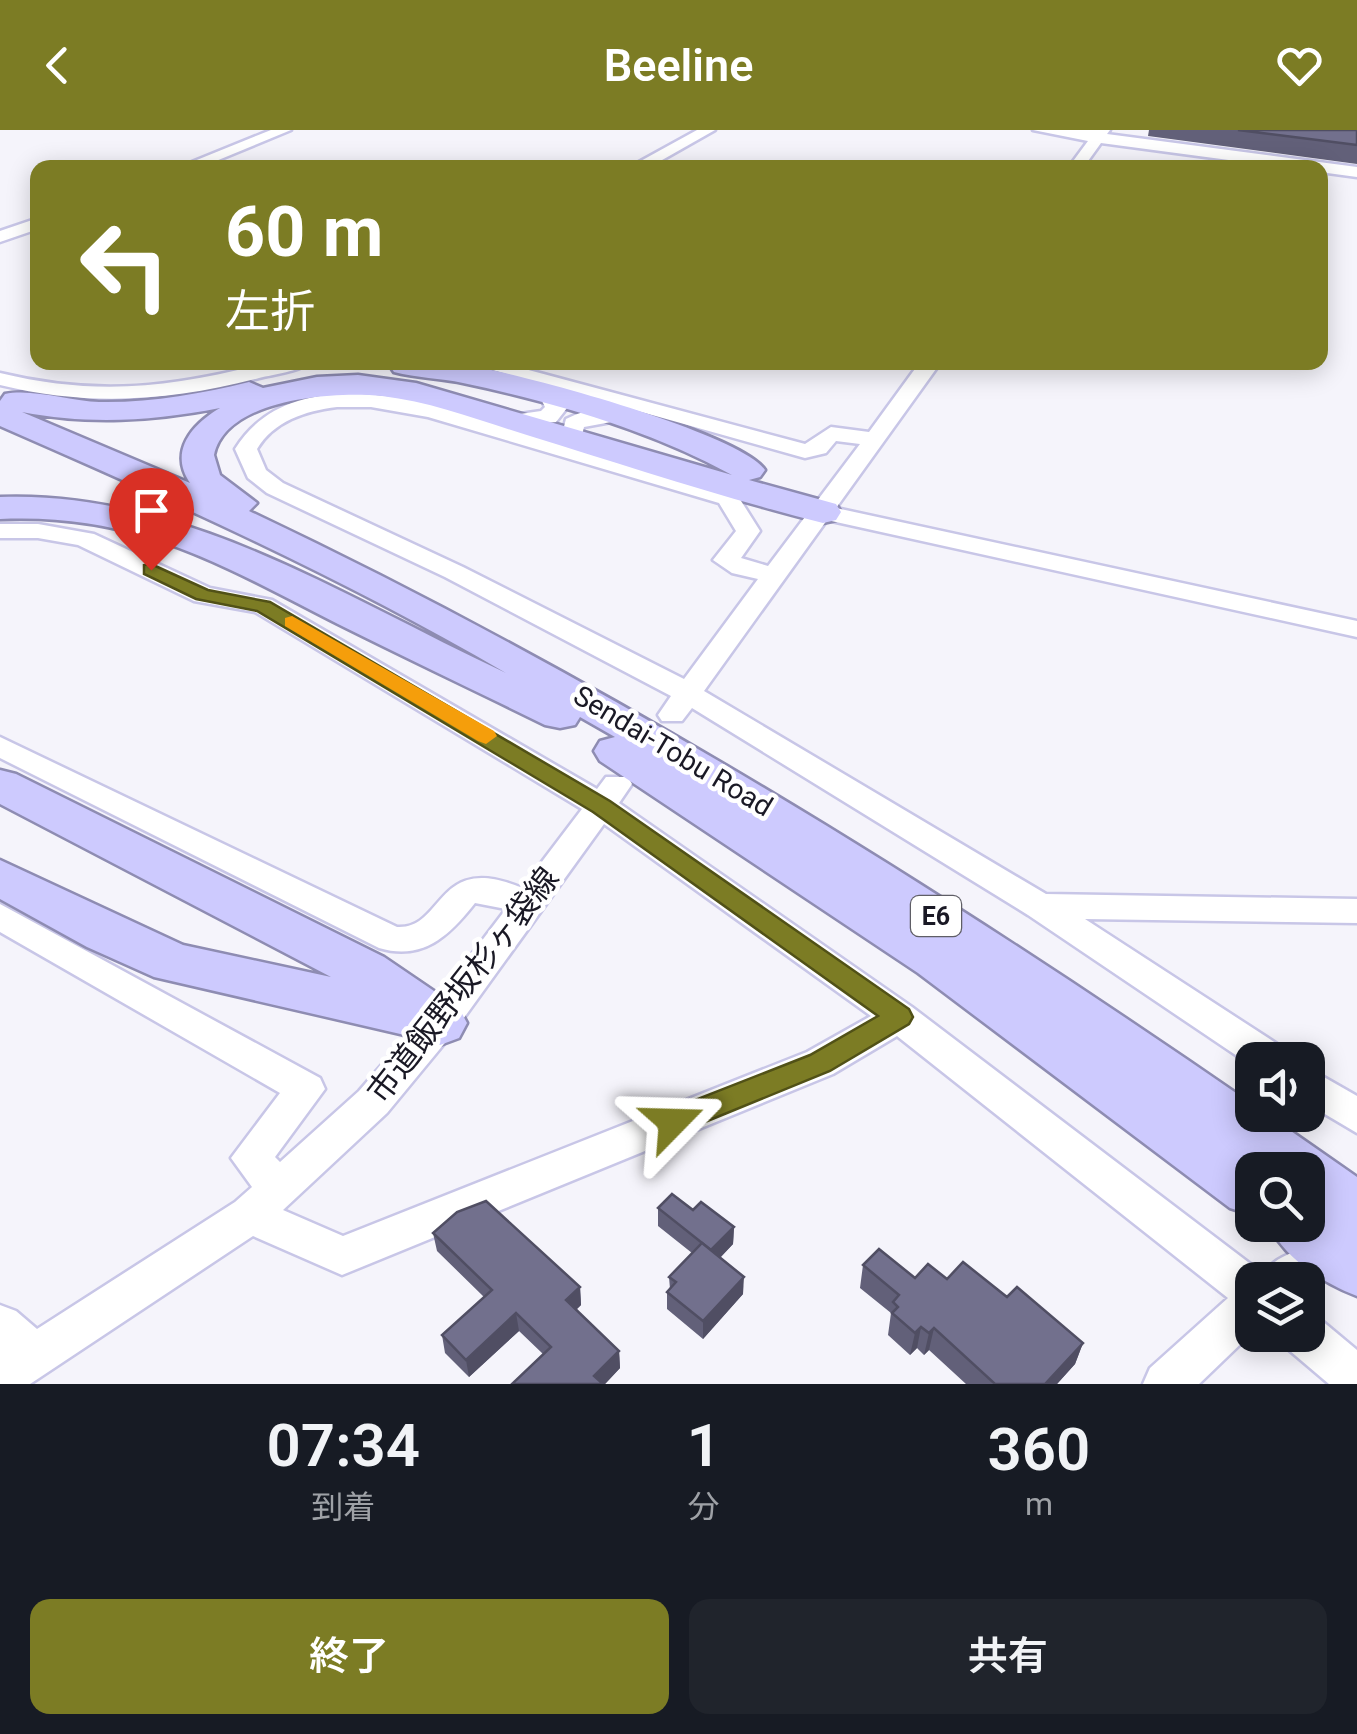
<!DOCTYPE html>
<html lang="ja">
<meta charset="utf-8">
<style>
body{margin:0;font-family:Roboto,"Noto Sans JP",sans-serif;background:#20242c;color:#f1f3f6;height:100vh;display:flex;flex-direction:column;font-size:38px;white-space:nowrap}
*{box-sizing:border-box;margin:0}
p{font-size:32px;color:#9ea1a6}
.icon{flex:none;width:55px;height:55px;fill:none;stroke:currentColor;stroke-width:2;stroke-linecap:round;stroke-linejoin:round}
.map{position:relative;height:1254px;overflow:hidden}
.drawer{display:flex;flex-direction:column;background:#171b24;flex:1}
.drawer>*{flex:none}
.guide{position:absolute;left:30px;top:30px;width:1298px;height:210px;border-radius:20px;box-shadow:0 5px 25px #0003;background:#7c7c24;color:#fff;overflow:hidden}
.buttons{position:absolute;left:1235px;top:912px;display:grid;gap:20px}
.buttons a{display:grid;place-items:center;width:90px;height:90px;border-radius:20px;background:#171b24;box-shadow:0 5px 25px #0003;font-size:50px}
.pin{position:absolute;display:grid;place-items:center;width:85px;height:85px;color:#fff;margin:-102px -42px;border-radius:50% 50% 50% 0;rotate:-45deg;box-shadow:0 0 10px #0007}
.pin .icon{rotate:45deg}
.me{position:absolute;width:110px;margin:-55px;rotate:68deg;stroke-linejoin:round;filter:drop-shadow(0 0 8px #0008)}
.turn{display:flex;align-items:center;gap:35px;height:210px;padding:0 30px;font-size:45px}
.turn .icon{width:130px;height:130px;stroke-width:2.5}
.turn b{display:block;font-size:70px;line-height:85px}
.eta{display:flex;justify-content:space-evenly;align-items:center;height:170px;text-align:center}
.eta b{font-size:60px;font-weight:600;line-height:70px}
.primary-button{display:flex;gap:20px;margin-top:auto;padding:20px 30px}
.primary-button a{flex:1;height:115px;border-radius:20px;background:#7c7c24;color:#fff;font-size:40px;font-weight:600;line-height:115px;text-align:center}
.primary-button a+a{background:#20242c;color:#f1f3f6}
header{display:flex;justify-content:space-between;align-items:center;height:130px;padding:0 30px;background:#7c7c24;color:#fff;font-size:45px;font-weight:600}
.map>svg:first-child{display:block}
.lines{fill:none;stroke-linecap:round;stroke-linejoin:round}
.minor-casing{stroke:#c8c6e7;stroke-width:5}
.highway-casing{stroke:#8e8cb2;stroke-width:5}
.minor{fill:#fff;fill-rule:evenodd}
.highway{fill:#cdcafe;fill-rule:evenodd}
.wall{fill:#626079}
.shaded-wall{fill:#504e63}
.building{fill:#72708d;stroke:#504e63;stroke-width:2.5}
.route{fill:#7c7c24;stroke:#515117;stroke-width:2.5}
.slow{fill:#f59e0b}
.labels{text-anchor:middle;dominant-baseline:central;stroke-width:9;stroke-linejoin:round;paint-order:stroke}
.shield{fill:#fff;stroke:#5f5e66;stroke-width:2.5}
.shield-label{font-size:25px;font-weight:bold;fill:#1a1925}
.street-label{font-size:28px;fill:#1a1925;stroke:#fff}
.near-street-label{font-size:32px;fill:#1a1925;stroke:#fff}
</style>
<header><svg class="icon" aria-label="back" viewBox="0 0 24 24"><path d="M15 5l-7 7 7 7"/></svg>Beeline<svg class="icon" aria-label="heart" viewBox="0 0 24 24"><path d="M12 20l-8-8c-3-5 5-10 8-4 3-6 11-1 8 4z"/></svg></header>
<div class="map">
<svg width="1357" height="1254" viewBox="0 0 1357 1254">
<rect width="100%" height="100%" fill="#f5f4fb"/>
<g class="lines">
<defs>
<g id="minor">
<polygon points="271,0 291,0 199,38 177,38"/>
<polygon points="697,0 715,0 648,38 628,38"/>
<polygon points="1033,0 1110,0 1107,4 1357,37 1357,47 1320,42 1320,38 1288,38 1101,13 1083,38 1068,38 1088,11"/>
<polygon points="38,88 38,99 0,112 0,101"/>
<path d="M271 232H310C298 242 275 244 259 248 170 271 90 277 0 255V243C99 267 174 257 271 232Z"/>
<path d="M464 232H499L805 314 831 297 869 302 920 232H941L836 378 1357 491V507L827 390 704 561 1046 764 1357 769V793L1085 789 1285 919 1291 930H1252V936L1028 785 692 578 682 591H662L658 585 671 566 445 447 267 363 248 348 235 319C300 214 473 286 564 312L561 308 566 289C584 280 602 276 622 280L625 285 622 290 584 297 580 313 570 314 736 363 760 401 741 428 768 436 860 314 836 311 826 323 805 328ZM337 277H371L428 287 719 373 736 401 713 430 732 443 758 449 684 549 463 437 283 353 266 340 257 319C274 291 305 281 337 277Z"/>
<polygon points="551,261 558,263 567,278 556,292 507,296 504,291 507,286 541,281 545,277 540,267"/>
<path d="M0 394H38L94 404 210 458 272 470 597 659 606 647H628L632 654 619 673 912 877 1265 1145C1271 1131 1282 1127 1296 1121L1311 1127 1317 1141 1308 1158V1150H1252V1203L1199 1254H1143L1150 1238 1228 1168 897 906 833 944 342 1145 253 1106 30 1254H0V1175L16 1181 37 1199 235 1072 252 1057 231 1028 280 963 0 802V774L320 948 325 959 275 1027 280 1032 359 961 427 883 506 779 475 773C449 806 423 831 379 818L0 628V607L397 797C445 800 435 721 522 758L582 679 255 482 194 471 78 415 38 408H0ZM604 694 871 886 807 922 343 1106 283 1080 387 983 453 903Z"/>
<polygon points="1308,938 1357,966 1357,1003 1308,974"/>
<polygon points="1308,1185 1321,1190 1357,1220 1357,1254 1329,1254 1289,1220 1283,1205 1308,1205"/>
</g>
<g id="highway">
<path d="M392 232C412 232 434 231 454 233 506 239 739 302 765 340L760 347 749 350 836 374 841 382 836 390 823 393C724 368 627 336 530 306 481 291 433 272 382 266 336 261 226 268 214 325L220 345 257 373 249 381C602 548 932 753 1252 974V985H1268L1357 1047V1166C1323 1153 1284 1128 1269 1095H1308V1040H1252V1085L1230 1078 918 843 600 631 594 621 600 611 615 607 580 587 575 595 560 598 545 595C476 561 406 528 338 494 220 434 137 383 0 389V367C184 360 345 468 506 543 344 448 172 371 0 296V271L5 264C30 258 72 271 99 272 150 273 200 264 249 252L263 258 317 247 358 245 416 253 732 345C650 300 553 272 463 253 440 248 417 248 394 242L390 236ZM220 278C191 295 169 322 190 353L22 282C89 295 153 291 220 278Z"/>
<polygon points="0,640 16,644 384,827 459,878 467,893 459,908 440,915 415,904 409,906 154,847 87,817 0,769 0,730 183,815 331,847 0,674"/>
</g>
</defs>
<use href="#minor" class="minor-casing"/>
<use href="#highway" class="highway-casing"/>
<use href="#minor" class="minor"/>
<use href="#highway" class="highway"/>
</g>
<g class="wall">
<polygon points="1149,0 1357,0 1357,34 1148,6"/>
<polygon points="658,1078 693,1080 734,1097 733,1114 720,1128 743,1164 703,1209 667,1179 667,1162 670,1159 669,1147 692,1123 658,1096"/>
<polygon points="433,1103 580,1157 581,1175 576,1180 619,1221 620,1238 605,1254 512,1254 543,1224 519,1201 469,1247 445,1223 442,1205 484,1167 437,1121"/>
<polygon points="863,1135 915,1148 947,1149 1007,1167 1083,1213 1075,1234 1057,1254 966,1254 929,1220 924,1225 917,1218 910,1225 888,1205 891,1183 860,1158"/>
</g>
<g class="shaded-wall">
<polygon points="734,1097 733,1114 710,1138 711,1120"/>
<polygon points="744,1147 743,1164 703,1209 703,1191"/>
<polygon points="580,1157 581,1175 567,1188 566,1170"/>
<polygon points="516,1183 519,1201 469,1247 466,1230"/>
<polygon points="921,1197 917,1218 910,1225 915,1203"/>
<polygon points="934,1198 929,1220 924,1225 929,1203"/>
<polygon points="1083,1213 1075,1234 1057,1254 1045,1254"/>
<polygon points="619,1221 620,1238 605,1254 595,1254 594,1246"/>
</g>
<g class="building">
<polygon points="1238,0 1357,0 1357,15"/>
<polygon points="672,1064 693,1080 701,1072 734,1097 711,1120 658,1078"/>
<polygon points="486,1071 580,1157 566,1170 619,1221 594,1246 603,1254 512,1254 551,1217 516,1183 466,1230 442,1205 492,1160 433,1103 457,1082"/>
<polygon points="702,1113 744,1147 703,1191 667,1162 676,1152 669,1147"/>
<polygon points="879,1119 915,1148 928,1134 947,1149 963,1132 1007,1167 1017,1157 1083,1213 1045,1254 995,1254 934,1198 929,1203 921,1197 915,1203 892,1183 898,1177 893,1172 899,1165 863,1135"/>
</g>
<polygon class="route" points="151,434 208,460 270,472 610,671 909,879 913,887 909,894 830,941 683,1001 673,1005 662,1001 658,992 662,983 810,925 878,886 593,682 257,481 196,469 144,444 144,435"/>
<polygon class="slow" points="292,486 494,601 497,606 486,614 478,611 285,496 285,488"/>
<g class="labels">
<rect class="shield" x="911" y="766" width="50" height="40" rx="8"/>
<g class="shield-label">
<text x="936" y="786">E6</text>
</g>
<g class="street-label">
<text transform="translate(673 621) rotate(31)">Sendai-Tobu Road</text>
</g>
<g class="near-street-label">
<text transform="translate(463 855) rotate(-52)">市道飯野坂杉ヶ袋線</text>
</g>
</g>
</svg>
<div class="buttons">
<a><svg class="icon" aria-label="sound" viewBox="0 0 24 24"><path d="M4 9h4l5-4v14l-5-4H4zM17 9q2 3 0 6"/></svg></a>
<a><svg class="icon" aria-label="search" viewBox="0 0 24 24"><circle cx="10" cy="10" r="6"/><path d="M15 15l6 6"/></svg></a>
<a><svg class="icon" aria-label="layers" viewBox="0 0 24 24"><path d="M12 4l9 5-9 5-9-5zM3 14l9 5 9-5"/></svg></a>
</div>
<div class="pin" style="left:151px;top:440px;background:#d93025"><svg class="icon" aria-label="arrive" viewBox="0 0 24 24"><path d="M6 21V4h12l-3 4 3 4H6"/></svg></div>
<svg class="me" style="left:673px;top:992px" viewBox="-20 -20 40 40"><path d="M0-17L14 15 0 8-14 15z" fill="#7c7c24" stroke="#fff" stroke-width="4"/></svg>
<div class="guide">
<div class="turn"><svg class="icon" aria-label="left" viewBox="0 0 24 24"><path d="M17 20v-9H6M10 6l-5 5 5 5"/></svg><div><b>60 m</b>左折</div></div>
</div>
</div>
<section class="drawer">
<div class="eta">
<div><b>07:34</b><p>到着</p></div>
<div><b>1</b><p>分</p></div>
<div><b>360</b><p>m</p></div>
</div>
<div class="primary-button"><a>終了</a><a>共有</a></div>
</section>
